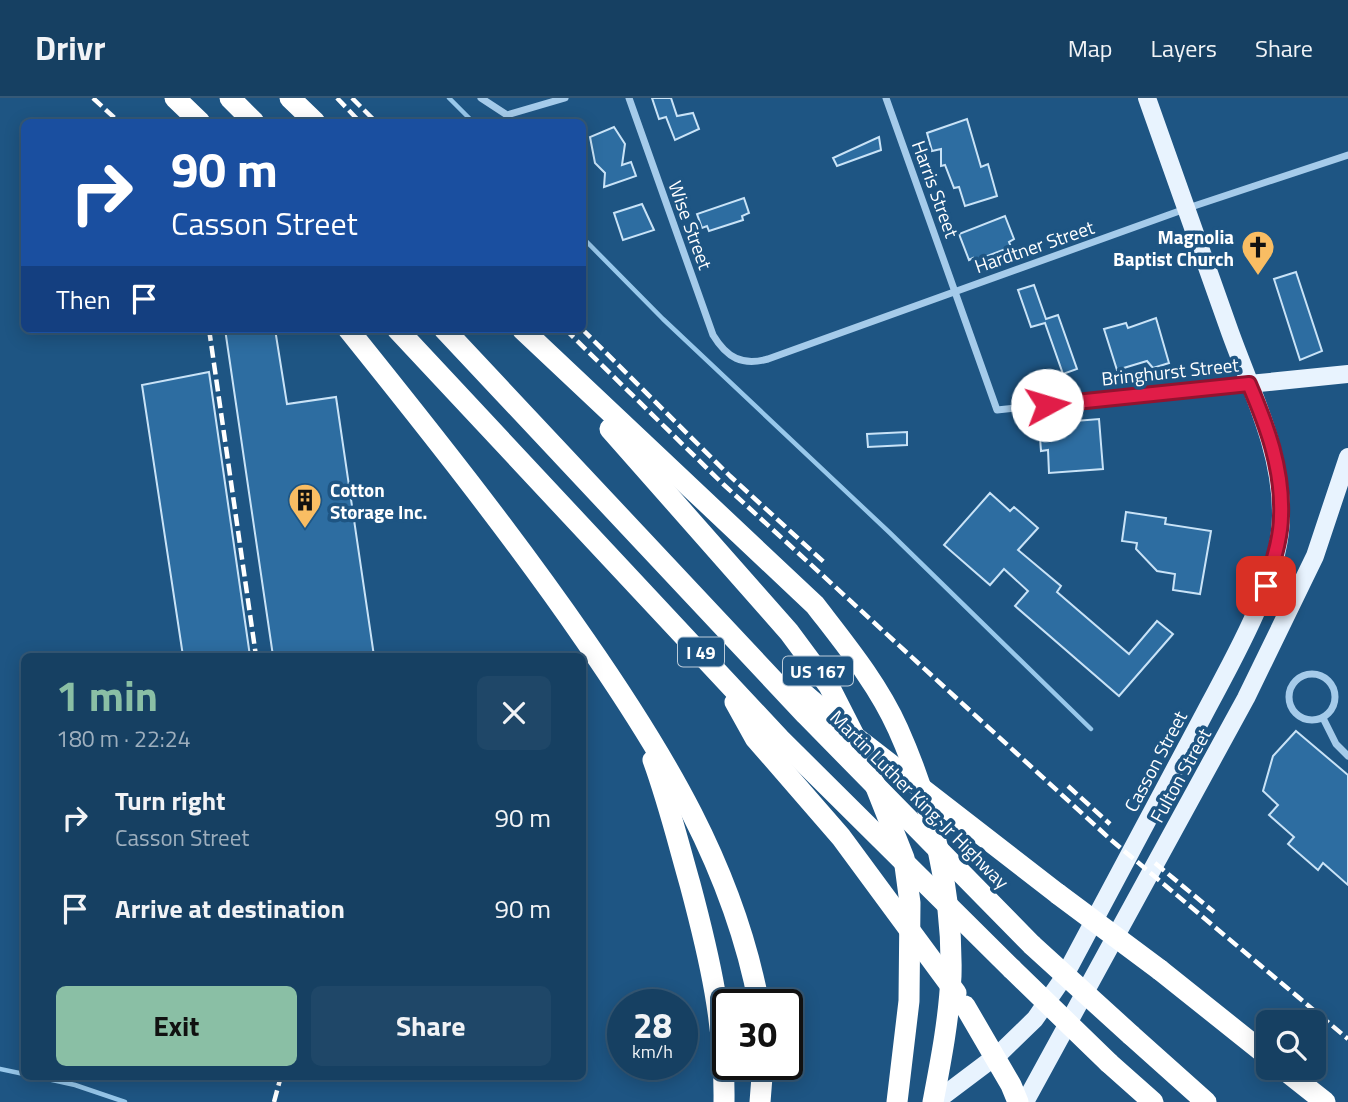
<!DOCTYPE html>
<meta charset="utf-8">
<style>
body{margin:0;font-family:"Titillium Web",sans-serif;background:#1f4768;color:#f1f3f6;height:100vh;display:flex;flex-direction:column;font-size:26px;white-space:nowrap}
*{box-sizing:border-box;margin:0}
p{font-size:23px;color:#9eafbe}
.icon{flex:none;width:38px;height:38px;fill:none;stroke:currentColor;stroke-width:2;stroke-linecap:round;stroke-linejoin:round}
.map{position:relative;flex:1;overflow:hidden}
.drawer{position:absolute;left:21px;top:555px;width:565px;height:427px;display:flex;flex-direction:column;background:#164062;border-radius:10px;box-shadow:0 4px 18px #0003,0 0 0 2px #355977}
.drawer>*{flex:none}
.guide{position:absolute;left:21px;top:21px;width:565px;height:214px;border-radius:10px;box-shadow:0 4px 18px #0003,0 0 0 2px #355977;background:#1a4fa0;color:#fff;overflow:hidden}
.buttons{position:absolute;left:1256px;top:912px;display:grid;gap:14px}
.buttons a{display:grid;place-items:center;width:70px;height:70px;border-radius:10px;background:#164062;box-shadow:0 4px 18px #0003,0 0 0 2px #355977;font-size:35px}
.speed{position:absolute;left:607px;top:891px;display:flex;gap:14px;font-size:35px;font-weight:700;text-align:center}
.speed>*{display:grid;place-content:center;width:91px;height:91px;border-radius:50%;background:#164062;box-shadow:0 4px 18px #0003,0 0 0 2px #355977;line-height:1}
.speed small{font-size:18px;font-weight:400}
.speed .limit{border:4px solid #111;border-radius:10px;background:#fff;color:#111}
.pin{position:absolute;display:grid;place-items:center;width:60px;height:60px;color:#fff;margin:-30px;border-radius:14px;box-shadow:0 4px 10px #0006}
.me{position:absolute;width:77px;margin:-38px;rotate:84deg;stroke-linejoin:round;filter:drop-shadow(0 0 5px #0008)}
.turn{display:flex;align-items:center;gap:24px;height:147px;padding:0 35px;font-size:32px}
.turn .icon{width:91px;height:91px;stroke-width:2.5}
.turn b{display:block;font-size:49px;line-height:60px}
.then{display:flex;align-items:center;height:66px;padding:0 35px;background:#0003;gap:14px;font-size:26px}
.round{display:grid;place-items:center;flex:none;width:74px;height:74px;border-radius:10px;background:#1f4768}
.overview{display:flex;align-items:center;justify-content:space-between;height:119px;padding:0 35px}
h1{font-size:42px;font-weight:700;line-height:52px;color:#8abfa5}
.action{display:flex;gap:14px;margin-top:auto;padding:14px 35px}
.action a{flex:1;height:80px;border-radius:10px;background:#8abfa5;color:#111;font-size:28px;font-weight:700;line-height:80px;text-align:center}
.action a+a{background:#1f4768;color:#f1f3f6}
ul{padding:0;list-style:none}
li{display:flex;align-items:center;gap:21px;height:91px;padding:0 35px}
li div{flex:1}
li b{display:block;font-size:26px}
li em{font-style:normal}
header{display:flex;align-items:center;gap:42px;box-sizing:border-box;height:98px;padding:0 35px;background:#164062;border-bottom:2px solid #355977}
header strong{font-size:33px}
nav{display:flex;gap:38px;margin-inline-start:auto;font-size:24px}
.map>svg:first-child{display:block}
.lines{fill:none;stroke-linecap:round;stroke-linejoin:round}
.stream{stroke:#98c8eb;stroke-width:4.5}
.building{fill:#2d6da1;stroke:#c9e3f7;stroke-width:2}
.minor{stroke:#a5cbea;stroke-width:7}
.primary{stroke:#e8f3fe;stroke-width:18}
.motorway{stroke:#fff;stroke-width:21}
.rail{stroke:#fff;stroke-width:4.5;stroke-dasharray:12 5;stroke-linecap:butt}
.motorway-bridge{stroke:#fff;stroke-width:21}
.route-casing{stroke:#92132f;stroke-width:18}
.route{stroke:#e11d48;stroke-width:12}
.labels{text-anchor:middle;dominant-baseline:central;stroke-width:7;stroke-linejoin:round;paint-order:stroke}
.shield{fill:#1e5583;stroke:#bcccda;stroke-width:2}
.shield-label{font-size:18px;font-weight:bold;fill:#fff}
.street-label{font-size:19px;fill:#fff;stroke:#1e5583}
.poi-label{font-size:19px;font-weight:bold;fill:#fff;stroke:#1e5583;text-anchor:end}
</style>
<header>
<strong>Drivr</strong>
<nav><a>Map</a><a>Layers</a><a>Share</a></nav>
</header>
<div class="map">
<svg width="1348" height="1004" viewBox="0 0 1348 1004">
<rect width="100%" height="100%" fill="#1e5583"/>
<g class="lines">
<g class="stream">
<polyline points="449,0 473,24"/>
<polyline points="583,140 663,221 890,435 1091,631"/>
<polyline points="0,971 24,976"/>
<polyline points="34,978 75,987 125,1004"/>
</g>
</g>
<g class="building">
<polygon points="652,0 671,0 677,18 693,15 699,31 675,42 666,19 659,21"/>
<polygon points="967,21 981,69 988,66 997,98 965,108 959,89 954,90 945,67 941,68 941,51 932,53 927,35"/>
<polygon points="614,29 625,46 622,67 631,64 636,78 604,89 605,75 595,65 590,39"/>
<polygon points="879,39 881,52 837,68 833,60"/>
<polygon points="744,100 749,115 742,118 743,122 709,133 707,128 702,130 697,116"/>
<polygon points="642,106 654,132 623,142 614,115"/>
<polygon points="1005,118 1014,141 1009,144 1011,149 974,163 973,160 969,162 959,136"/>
<polygon points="1296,174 1322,253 1300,262 1274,181"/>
<polygon points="1034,187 1046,221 1058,217 1077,271 1063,276 1045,225 1031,229 1018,192"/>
<polygon points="1156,220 1169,265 1153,270 1147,263 1117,272 1104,231 1126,225 1128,230"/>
<polygon points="225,231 275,231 287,306 336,299 374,558 273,558"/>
<polygon points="209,274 250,558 183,558 142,287"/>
<polygon points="1099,321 1103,371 1049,375 1048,352 1041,353 1039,326"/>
<polygon points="907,334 907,347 868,349 867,336"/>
<polygon points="990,395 1010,413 1014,409 1038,430 1018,452 1061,488 1057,494 1129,556 1157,523 1173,536 1119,598 1015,508 1028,493 1004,471 990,487 944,447"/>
<polygon points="1126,414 1166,420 1165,426 1211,433 1200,496 1173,492 1175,476 1157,473 1136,451 1137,445 1122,443"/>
<polygon points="1296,633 1348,677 1348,787 1323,765 1318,772 1288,746 1294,739 1269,717 1278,707 1263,693 1273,658"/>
</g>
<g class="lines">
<g class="minor">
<polyline points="481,0 507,17 565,0"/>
<path d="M629 0 713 237C727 260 742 268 768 261L1185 111 1348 57"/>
<polyline points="886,0 997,312 1249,286"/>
<circle cx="1312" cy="599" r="23"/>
<polyline points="1323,620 1336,646 1348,658"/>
</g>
<g class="primary">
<polyline points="1249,286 1348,276"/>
<path d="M935 1004 1000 955 1035 921 1064 879C1109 793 1156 708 1201 622 1230 566 1282 481 1281 416 1281 351 1252 295 1230 234 1202 156 1174 78 1147 0"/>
<polyline points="1025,1004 1246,600 1315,458 1348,359"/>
</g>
<g class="motorway">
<polyline points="175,0 200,24"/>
<polyline points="230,0 254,24"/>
<polyline points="290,0 315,24"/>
<path d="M348 231C430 333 511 435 585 542 664 656 733 769 759 906"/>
<polyline points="397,231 780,641 1012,871"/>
<polyline points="444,231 806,617 1032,847"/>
<polyline points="796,589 845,631 1058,796"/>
<polyline points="735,604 755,640 841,739 956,895"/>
<path d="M653 662C668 703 678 744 690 786 710 861 725 926 724 1004"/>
<polyline points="1160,872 1269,959"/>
<polyline points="1131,937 1206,1004"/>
<polyline points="1109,965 1153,1004"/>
<polyline points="1282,970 1325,1004"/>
<polyline points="760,1004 763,966"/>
</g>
<g class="rail">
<polyline points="93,0 119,24"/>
<polyline points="337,0 360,24"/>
<polyline points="352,0 376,24"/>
<polyline points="209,231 256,558"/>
<polyline points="565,231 723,386 1110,741 1348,941"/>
<polyline points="582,231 730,378 826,466"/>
<polyline points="1068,688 1110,726"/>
<polyline points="1155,765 1214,814"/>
<polyline points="274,1004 281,978"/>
</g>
<g class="motorway-bridge">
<path d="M522 231 815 507C845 546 878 586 898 631 932 707 953 794 951 878 949 921 941 962 933 1004"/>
<polyline points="610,331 789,534 829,588 860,649 904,760 910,805 909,903 897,1004"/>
<polyline points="1058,796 1160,872"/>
<polyline points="1032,847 1131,937"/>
<polyline points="1012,871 1109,965"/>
<polyline points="965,908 1011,987 1018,1004"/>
</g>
</g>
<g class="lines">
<defs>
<path id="route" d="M1047 307 1249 286C1267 328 1283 371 1281 418 1281 441 1272 466 1266 488"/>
</defs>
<use href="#route" class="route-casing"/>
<use href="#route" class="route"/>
</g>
<defs>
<symbol id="church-pin" viewBox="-11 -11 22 30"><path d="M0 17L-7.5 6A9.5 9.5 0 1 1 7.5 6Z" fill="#f9bd63" stroke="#1e5583"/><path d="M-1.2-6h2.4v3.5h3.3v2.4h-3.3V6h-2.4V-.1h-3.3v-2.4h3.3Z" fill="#111"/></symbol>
<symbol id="building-pin" viewBox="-11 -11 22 30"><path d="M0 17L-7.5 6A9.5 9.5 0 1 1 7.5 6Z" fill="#f9bd63" stroke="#1e5583"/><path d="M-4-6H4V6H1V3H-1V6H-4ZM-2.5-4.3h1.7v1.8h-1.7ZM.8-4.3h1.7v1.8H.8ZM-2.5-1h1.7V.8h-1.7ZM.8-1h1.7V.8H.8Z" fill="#111"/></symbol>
</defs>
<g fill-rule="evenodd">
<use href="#church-pin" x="1239" y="130" width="38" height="52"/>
<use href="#building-pin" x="286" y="383" width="38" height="52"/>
</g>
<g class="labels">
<g class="shield">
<rect x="678" y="539.5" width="46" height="29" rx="5"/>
<rect x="783" y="558.5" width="70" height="29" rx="5"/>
</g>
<g class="shield-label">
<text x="701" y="554">I 49</text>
<text x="818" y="573">US 167</text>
</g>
<g class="street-label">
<text transform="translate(936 91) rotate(70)">Harris Street</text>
<text transform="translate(691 127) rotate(70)">Wise Street</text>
<text transform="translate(1034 148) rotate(-19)">Hardtner Street</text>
<text transform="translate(1170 273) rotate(-6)">Bringhurst Street</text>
<text transform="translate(1155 663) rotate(-62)">Casson Street</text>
<text transform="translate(1180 677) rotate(-61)">Fulton Street</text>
<text transform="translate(920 701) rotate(45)">Martin Luther King, Jr Highway</text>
</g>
<g class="poi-label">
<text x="1234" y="138">Magnolia<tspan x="1234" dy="22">Baptist Church</tspan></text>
<text x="330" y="391" text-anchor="start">Cotton<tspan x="330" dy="22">Storage Inc.</tspan></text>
</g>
</g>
</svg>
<div class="buttons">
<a><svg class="icon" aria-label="search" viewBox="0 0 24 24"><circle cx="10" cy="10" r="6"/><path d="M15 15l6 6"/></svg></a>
</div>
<div class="speed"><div>28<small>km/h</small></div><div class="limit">30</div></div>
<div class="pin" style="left:1266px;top:488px;background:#d93025"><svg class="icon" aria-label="arrive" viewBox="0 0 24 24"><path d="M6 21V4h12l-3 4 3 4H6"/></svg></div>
<svg class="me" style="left:1047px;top:307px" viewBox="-20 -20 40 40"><circle r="19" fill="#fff"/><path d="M0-13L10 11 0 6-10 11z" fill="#e11d48"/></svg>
<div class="guide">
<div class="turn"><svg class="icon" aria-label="right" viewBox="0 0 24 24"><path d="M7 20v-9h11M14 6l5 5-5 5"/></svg><div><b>90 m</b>Casson Street</div></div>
<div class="then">Then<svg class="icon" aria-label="arrive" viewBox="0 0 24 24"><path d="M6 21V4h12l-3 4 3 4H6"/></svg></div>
</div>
<section class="drawer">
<div class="overview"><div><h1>1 min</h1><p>180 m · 22:24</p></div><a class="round"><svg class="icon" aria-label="close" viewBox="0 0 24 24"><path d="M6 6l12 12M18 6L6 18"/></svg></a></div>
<ul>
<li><svg class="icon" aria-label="right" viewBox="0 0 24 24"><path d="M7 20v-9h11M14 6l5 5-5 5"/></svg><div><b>Turn right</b><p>Casson Street</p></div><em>90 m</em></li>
<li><svg class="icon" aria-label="arrive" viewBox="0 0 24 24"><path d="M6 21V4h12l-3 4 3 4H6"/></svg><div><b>Arrive at destination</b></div><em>90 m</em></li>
</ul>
<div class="action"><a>Exit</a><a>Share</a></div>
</section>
</div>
